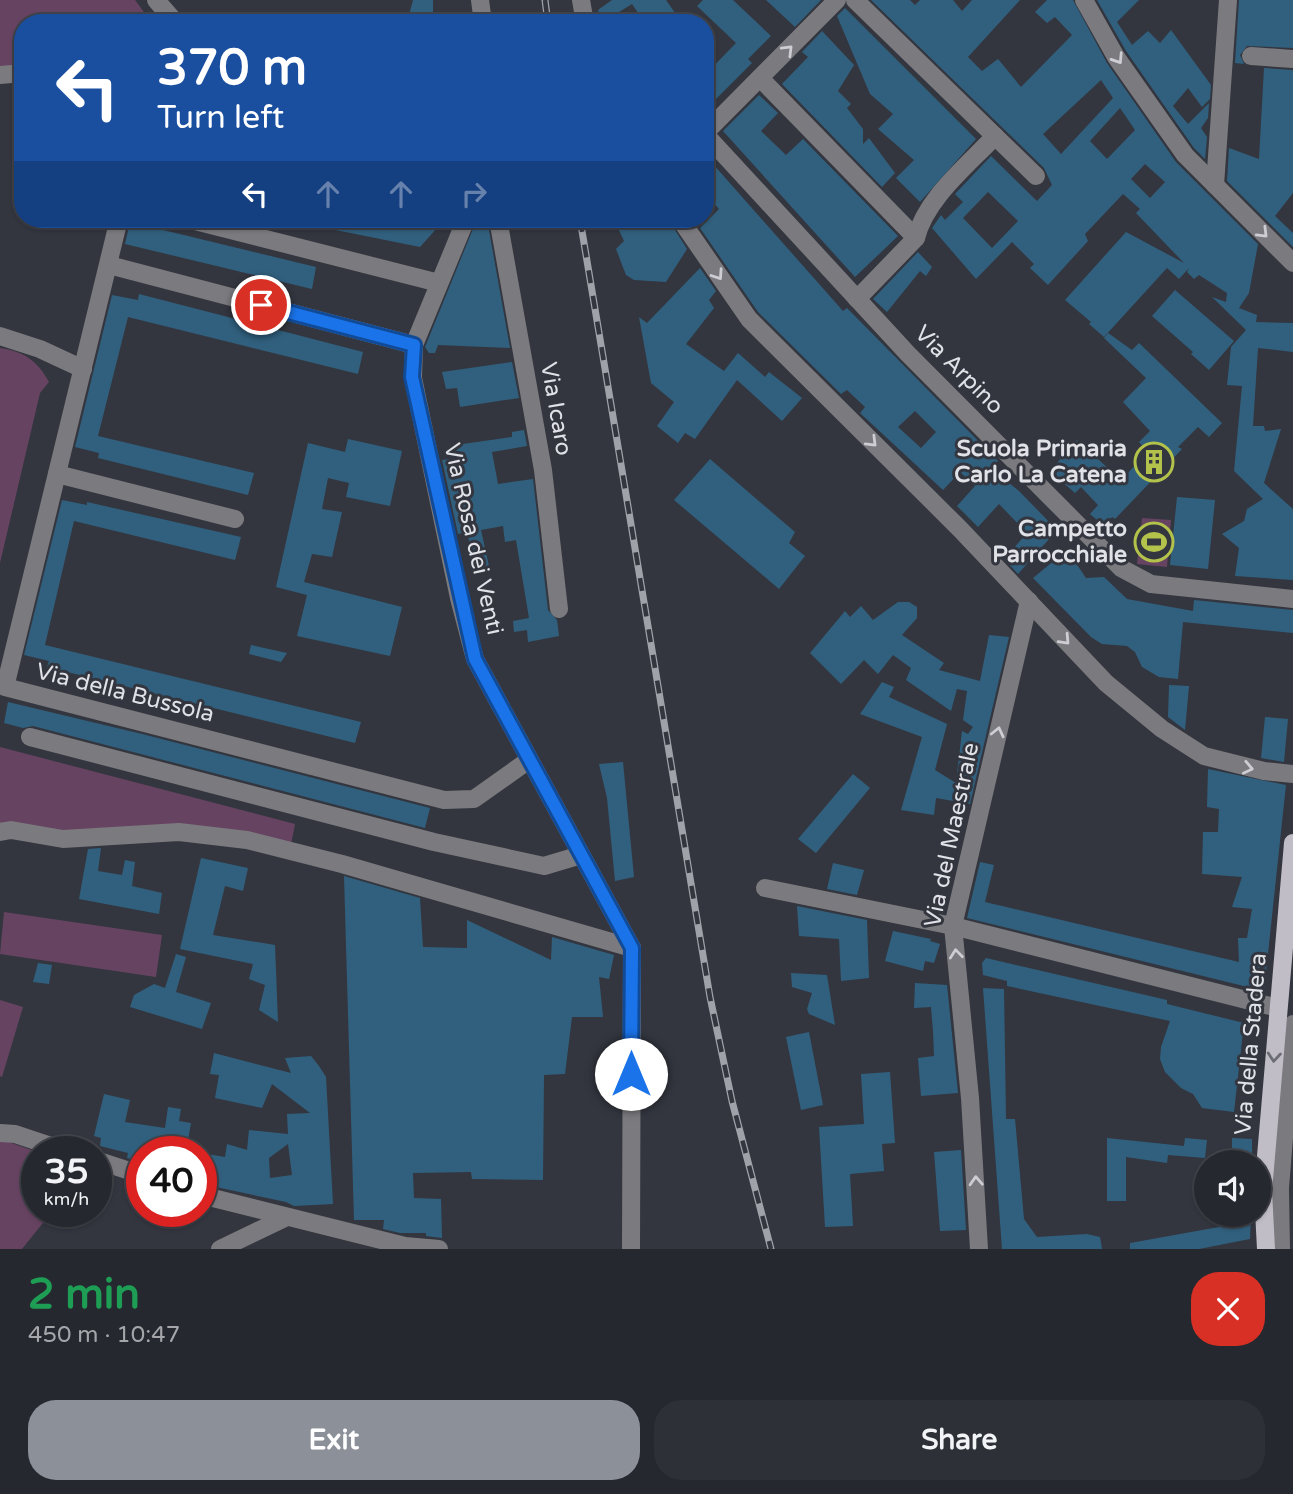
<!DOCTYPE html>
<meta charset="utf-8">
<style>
body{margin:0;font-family:"Varela Round",sans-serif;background:#2e3037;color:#f1f3f6;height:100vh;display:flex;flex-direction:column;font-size:26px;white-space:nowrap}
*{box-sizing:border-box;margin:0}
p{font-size:23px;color:#a4a6aa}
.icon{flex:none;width:38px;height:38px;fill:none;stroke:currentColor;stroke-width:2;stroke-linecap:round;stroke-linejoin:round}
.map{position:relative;height:1249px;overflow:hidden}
.side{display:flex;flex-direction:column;background:#26282f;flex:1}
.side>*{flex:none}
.guide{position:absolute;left:14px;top:14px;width:700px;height:214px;border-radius:28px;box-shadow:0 2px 5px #0004,0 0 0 2px #42444b;background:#1a4fa0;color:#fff;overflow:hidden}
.controls{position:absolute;left:1194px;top:1150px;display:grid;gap:14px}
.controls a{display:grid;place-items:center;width:77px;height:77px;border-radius:50%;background:#26282f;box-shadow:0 2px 5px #0004,0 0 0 2px #42444b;font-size:35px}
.speed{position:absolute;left:21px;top:1136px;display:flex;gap:14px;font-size:35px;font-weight:700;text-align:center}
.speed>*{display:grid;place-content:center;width:91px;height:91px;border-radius:50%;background:#26282f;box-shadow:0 2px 5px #0004,0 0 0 2px #42444b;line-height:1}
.speed small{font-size:18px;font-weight:400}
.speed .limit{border:10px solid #d22;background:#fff;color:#111}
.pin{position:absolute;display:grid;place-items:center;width:60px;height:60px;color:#fff;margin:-30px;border:4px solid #fff;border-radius:50%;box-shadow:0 2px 7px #0007}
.me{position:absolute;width:77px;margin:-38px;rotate:0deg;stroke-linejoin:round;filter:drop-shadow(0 0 5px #0008)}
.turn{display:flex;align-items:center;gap:24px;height:147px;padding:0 28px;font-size:32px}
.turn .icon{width:91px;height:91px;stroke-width:2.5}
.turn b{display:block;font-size:49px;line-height:60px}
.lanes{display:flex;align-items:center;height:66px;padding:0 28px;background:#0003;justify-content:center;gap:35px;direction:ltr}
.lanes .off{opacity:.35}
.round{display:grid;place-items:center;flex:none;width:74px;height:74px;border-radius:28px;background:#2e3037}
.head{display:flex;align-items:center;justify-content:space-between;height:119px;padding:0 28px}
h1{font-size:42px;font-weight:700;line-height:52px;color:#1e9e55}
.primary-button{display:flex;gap:14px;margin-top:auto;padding:14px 28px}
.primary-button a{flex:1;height:80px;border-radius:28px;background:#8c9099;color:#fff;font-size:28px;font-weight:700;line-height:80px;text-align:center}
.primary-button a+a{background:#2e3037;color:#f1f3f6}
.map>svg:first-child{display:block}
.green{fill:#674362}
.building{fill:#31607e;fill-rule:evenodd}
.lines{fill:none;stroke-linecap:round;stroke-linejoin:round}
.minor{stroke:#7b7a7e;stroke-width:18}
.major{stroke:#c0bdc6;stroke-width:18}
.rail-casing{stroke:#a0a2a9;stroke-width:7}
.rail{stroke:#33363f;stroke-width:4.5;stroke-dasharray:13;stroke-linecap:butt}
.oneway{stroke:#cdcdd3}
.oneway2{stroke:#6b6c75}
.route-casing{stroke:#114b97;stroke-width:18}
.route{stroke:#1a73e8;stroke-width:12}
.labels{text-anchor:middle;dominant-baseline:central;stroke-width:6;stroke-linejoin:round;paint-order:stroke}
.street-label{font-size:23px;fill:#e1e2e8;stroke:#33363f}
.poi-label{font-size:23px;font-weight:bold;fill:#e1e2e8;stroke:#33363f;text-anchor:end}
</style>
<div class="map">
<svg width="1293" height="1249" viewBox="0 0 1293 1249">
<rect width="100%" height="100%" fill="#33363f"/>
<g class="green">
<polygon points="0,0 135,0 152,23 23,23 23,64 0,67"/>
<path d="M0 348C23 351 38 361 49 382L40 393 0 563Z"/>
<polygon points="1142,518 1171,520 1167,567 1137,564"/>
<polygon points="0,747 295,824 291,845 0,828"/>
<polygon points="4,912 162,935 156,977 0,954"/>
<polygon points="0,1000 23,1007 2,1077 0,1076"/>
<polygon points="0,1139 37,1152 37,1211 60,1211 42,1224 22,1249 0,1249"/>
</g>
<g class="building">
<polygon points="413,0 433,0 433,13 428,12 425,23 407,23"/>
<polygon points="612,0 666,0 682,23 645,23 632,4 603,22 598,10"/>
<polygon points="703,0 733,0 771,36 748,59 752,63 705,110 705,75 736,43 697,6"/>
<polygon points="766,0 821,0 795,27"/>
<path d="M871 0H910L915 5 920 0H953L962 11 972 0H1020L968 57 982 71 998 59 1021 87 1072 35 1055 17 1047 23 1035 12 1047 0H1073L1107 63 1176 162 1258 244 1249 293 1239 308 1257 315 1256 322 1293 323V352L1258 348 1253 426H1264L1265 431 1281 429 1264 483 1293 509V580L1235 576 1239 548 1222 534 1244 521 1247 509 1263 499 1234 471 1242 386 1227 385 1231 347 1246 330 1212 297 1226 302 1227 293 1199 275 1194 279 1187 272 1189 268 1179 279 1167 268 1104 337 1089 324 1091 322 1065 300 1126 232 1184 263 1136 213 1140 209 1123 194 1085 234 1088 241 1048 285 1030 268 1034 264 1012 242 976 279 932 228 941 215 945 220 963 202 955 194 991 156 1037 201 1052 185 1044 168ZM1101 80 1113 98 1061 154 1043 134ZM1120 108 1135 130 1107 159 1090 141ZM1145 164 1165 182 1150 198 1131 179ZM988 192 1018 221 992 248 963 218Z"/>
<polygon points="1097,0 1139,0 1117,22 1132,45 1148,31 1160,43 1171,30 1211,85 1210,99 1202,107 1188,88 1173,106 1188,124 1209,103 1208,118 1201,128 1207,137 1205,159 1194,148 1126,51"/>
<polygon points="1239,0 1293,0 1293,48 1247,46 1240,55 1244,64 1235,63"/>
<polygon points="845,8 976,139 920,202 896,178 914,160 878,129 893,114 870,94 837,16"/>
<polygon points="822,31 854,65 838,91 851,104 847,108 863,129 863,144 869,138 895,173 882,187 782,84 808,57 802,52"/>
<polygon points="1264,68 1293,70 1293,193 1275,216 1293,233 1293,247 1227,181 1229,148 1259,159"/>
<polygon points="759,95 778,113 761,131 786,155 803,139 898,236 855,277 723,131"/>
<path d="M705 155 843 311 847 308 998 461 991 468 1019 491 1057 530 1018 574 1004 559 1027 533 999 504 978 527 957 506 975 486 960 472 943 490 860 413 865 407 847 390 841 394 758 312 700 228 719 209 705 193ZM915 411 936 432 921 448 898 427Z"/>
<polygon points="306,219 445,219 420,247 306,224"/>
<polygon points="477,219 487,219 510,348 438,345 435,353 429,353 425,347"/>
<polygon points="614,219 668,219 687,249 666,282 634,280 626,275 616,249 624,241"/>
<polygon points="130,222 316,267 312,289 125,244"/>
<polygon points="918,252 932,267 926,276 920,271 887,312 873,299"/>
<polygon points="700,268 716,291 709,300 714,308 686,344 724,371 738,353 765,377 769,372 802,398 782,421 737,380 695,439 685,433 678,443 657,426 674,402 651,383 639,317 647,323"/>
<polygon points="1175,290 1234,341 1209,370 1191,354 1193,352 1152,316"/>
<polygon points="139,294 363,352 358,374 128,317 98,436 254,473 248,495 98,458 99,453 75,447 112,295 138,300"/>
<polygon points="1108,333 1132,350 1139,343 1222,423 1209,437 1198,427 1178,447 1182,449 1115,519 1112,517 1104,526 1090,514 1098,505 1081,487 1075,493 1050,471 1077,440 1121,480 1148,452 1139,442 1150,431 1123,402 1146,378 1104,338"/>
<polygon points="512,362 519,398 460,407 457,388 446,389 442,372"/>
<polygon points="524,430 527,446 492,452 498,484 533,479 548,610 557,620 559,636 528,642 527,630 514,632 513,621 529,618 516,540 505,542 503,526 481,530 489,566 475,569 467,532 458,534 442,460 457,458 456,445 512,437 512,432"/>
<polygon points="348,439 402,451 390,506 346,497 349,483 328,478 322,509 342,512 332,557 312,554 304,582 402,607 390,656 297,636 307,595 276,587 308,443 345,452"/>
<polygon points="710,459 795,532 789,543 805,556 779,589 674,500"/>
<polygon points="1177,497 1215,500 1208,569 1170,565"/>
<polygon points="62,500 87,505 87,502 241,537 235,560 74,521 45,645 361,722 355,743 47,667 49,661 24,655"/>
<polygon points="1067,550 1086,578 1104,577 1127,599 1193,611 1194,600 1293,610 1293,633 1183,622 1178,679 1159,677 1142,667 1135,652 1127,646 1102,644 1091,637 1033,578"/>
<polygon points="898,602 909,602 917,607 917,618 902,635 944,663 939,670 980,681 989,635 1009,637 970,804 936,798 934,815 901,810 922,737 860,714 882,682 894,687 889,697 947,724 935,770 956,783 962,731 968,734 973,727 963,720 967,691 957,689 951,711 906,680 911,668 893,655 878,674 864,660 841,684 810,653 845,611 850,617 861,606 873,620"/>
<polygon points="251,645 287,653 281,662 249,654"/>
<polygon points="1169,685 1189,686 1185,730 1168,717"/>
<polygon points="8,702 142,734 430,808 425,828 33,726 23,728 4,723"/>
<polygon points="1265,717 1288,719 1284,762 1261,758"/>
<polygon points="623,762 634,877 615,881 607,798 599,764"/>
<polygon points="1208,769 1286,785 1264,991 967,918 980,862 994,865 985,902 1239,962 1238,938 1247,938 1252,909 1232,907 1242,877 1202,874 1203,832 1218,832 1219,809 1207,807"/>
<polygon points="853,774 870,788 816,853 798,839"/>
<polygon points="101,848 98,871 122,875 125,860 135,862 132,886 162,893 159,914 79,899 88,849"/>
<polygon points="201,858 248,868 243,891 225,886 213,935 275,945 278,1022 259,1010 265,985 249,979 253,964 180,949"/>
<polygon points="833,863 864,870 857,895 827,889"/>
<polygon points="344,876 420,898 423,947 467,948 467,920 551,960 552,937 614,955 609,979 599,977 603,1017 572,1017 565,1074 544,1075 543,1180 472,1179 471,1172 413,1173 414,1198 441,1199 442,1238 426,1236 426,1233 400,1233 383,1229 384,1220 354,1220"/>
<polygon points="797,906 867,920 869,978 841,981 839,939 799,936"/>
<polygon points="893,931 931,939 930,941 940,944 934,963 925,961 923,971 885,961"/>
<polygon points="176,954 186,957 176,992 211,1003 202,1029 130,1007 134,995 154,984 165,988"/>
<polygon points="986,958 1167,1000 1167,1004 1244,1023 1234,1112 1202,1108 1193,1094 1181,1088 1165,1072 1160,1059 1161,1047 1170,1021 1007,986 1007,981 983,975 982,963"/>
<polygon points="38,963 52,965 49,984 33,982"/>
<polygon points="791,973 827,975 835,1025 809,1014 807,1009 812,993 792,987"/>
<polygon points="915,983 947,985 958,1093 921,1096 918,1058 934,1056 933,1031 931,1007 914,1008"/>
<polygon points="983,988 1004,989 1006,1119 1015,1119 1024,1219 1037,1237 1087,1234 1100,1237 1102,1249 1002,1249"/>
<polygon points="809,1032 823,1105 801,1110 786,1037"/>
<path d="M214 1053 291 1073 285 1058 311 1056 319 1066 326 1077 333 1204 294 1206 286 1202 202 1184 207 1154 225 1157 227 1144 247 1150 249 1130 288 1134 287 1114 310 1113 272 1084 262 1108 215 1098 219 1075 210 1074ZM288 1144 292 1175 270 1178 269 1158Z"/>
<polygon points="890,1072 895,1143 882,1144 884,1171 850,1174 853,1226 825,1227 819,1127 864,1124 861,1074"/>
<polygon points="104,1094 130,1100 125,1122 165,1128 168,1107 181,1109 179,1121 191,1123 186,1152 142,1152 142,1161 127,1158 128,1153 100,1146 101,1138 94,1136"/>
<polygon points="1107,1138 1184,1146 1185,1138 1207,1140 1205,1158 1168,1155 1167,1163 1126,1157 1126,1201 1107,1201"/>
<polygon points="1232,1138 1252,1139 1252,1162 1232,1162"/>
<polygon points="961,1150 966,1230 940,1231 934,1152"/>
<polygon points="1229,1214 1251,1214 1250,1239 1199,1249 1130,1249 1130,1243 1219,1227"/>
</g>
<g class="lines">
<g class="minor">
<polyline points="156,0 176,23"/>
<polyline points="480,0 483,23"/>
<polyline points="581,0 585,23"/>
<polyline points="855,0 1036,176"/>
<polyline points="1084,0 1116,57 1185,155 1293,263"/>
<polyline points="1251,56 1293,59"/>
<polyline points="0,75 23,73"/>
<polyline points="760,78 916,238"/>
<polyline points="705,133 837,0"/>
<polyline points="705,134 908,354 1121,568 1151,584 1293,599"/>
<polyline points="1215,185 1228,0"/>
<polyline points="119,219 5,687 444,800 474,799 529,760"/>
<polyline points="187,219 439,283"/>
<polyline points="466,219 414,345 413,378 459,598 475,659 632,948 631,1249"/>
<polyline points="498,219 543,470 559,609"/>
<polyline points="680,219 749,319 960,529 1106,683 1162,729 1204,756 1264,771 1293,774"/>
<polyline points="109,265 414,345"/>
<path d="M857 299 916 238C926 198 968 165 995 136"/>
<polyline points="0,336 40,349 83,369"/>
<polyline points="57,474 235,519"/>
<polyline points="30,737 434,842 544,866 581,855"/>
<polyline points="0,832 11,830 63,839 179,832 247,840 342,864 632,948"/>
<polyline points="765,888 953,926 1278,1008"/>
<polyline points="0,1133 15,1134 69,1152"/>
<polyline points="96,1160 142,1175"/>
<polyline points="201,1195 405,1246 439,1249"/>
<polyline points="220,1249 285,1218"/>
<polyline points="979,1249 970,1098 953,926 1029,601"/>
<polyline points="1281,1249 1280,1188 1293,1024"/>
</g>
<polyline class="major" points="1266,1249 1263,1191 1293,843"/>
<defs>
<g id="rail">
<polyline points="545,0 548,23"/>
<polyline points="580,219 710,997 732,1101 771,1249"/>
</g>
</defs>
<use href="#rail" class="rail-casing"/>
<use href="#rail" class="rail"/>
</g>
<defs><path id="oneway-chevron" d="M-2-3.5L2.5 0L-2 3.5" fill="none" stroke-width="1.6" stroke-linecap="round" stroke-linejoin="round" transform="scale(1.75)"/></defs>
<g class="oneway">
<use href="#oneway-chevron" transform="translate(788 50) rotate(-45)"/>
<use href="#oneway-chevron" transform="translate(1118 59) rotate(57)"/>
<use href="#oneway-chevron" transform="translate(1263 233) rotate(45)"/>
<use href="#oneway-chevron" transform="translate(718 275) rotate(56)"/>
<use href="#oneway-chevron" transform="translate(872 442) rotate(45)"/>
<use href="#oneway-chevron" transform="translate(1065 640) rotate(47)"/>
<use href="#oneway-chevron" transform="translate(998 732) rotate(-77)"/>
<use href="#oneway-chevron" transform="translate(1248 768) rotate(12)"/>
<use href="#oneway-chevron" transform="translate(956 954) rotate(-96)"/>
<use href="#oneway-chevron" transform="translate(976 1181) rotate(-93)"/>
</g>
<use class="oneway2" href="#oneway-chevron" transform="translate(1274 1057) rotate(95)"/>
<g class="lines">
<defs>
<polyline id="route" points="261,305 414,345 412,377 475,659 632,948 631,1074"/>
</defs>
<use href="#route" class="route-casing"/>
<use href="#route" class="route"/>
</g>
<defs>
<symbol id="building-ring" viewBox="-11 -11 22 22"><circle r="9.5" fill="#33363f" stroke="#b3c24b" stroke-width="1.5"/><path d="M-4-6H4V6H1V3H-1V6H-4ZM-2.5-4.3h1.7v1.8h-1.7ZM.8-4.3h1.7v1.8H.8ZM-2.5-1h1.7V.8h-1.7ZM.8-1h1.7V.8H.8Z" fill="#b3c24b"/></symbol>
<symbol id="stadium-ring" viewBox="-11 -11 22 22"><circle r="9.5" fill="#33363f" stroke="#b3c24b" stroke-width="1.5"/><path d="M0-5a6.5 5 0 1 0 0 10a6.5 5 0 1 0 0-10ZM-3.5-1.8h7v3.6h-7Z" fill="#b3c24b"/></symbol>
</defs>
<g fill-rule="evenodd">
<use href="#building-ring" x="1132" y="440" width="44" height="44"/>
<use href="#stadium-ring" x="1132" y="520" width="44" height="44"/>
</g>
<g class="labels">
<g class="street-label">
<text transform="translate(959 370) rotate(45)">Via Arpino</text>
<text transform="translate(556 409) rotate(80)">Via Icaro</text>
<text transform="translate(473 539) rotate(77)">Via Rosa dei Venti</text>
<text transform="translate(125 693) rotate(14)">Via della Bussola</text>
<text transform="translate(952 835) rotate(-78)">Via del Maestrale</text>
<text transform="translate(1251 1044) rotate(-85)">Via della Stadera</text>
</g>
<g class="poi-label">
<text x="1127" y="449">Scuola Primaria<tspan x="1127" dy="26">Carlo La Catena</tspan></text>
<text x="1127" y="529">Campetto<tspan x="1127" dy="26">Parrocchiale</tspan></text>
</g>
</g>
</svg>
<div class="controls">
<a><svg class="icon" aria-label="sound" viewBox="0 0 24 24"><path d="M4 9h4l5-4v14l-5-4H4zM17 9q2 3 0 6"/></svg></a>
</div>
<div class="speed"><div>35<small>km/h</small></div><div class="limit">40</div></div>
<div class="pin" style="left:261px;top:305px;background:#d93025"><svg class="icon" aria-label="arrive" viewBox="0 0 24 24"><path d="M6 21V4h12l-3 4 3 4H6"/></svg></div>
<svg class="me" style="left:631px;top:1074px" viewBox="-20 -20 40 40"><circle r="19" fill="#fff"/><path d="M0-13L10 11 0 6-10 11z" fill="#1a73e8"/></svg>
<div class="guide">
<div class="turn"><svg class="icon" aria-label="left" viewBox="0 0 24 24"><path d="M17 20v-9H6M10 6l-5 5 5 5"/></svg><div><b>370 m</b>Turn left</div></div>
<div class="lanes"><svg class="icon" aria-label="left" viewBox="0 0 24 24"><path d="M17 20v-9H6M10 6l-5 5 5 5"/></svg><svg class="icon off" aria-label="ahead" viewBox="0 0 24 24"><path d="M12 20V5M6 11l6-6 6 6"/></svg><svg class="icon off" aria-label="ahead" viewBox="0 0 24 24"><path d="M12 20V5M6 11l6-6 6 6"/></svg><svg class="icon off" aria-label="right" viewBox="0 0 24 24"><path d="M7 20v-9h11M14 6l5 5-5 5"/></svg></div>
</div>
</div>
<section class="side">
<div class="head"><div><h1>2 min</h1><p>450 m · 10:47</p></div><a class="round" style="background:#d93025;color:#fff"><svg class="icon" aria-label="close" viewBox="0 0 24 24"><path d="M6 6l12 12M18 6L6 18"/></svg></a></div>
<div class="primary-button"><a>Exit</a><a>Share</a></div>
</section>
